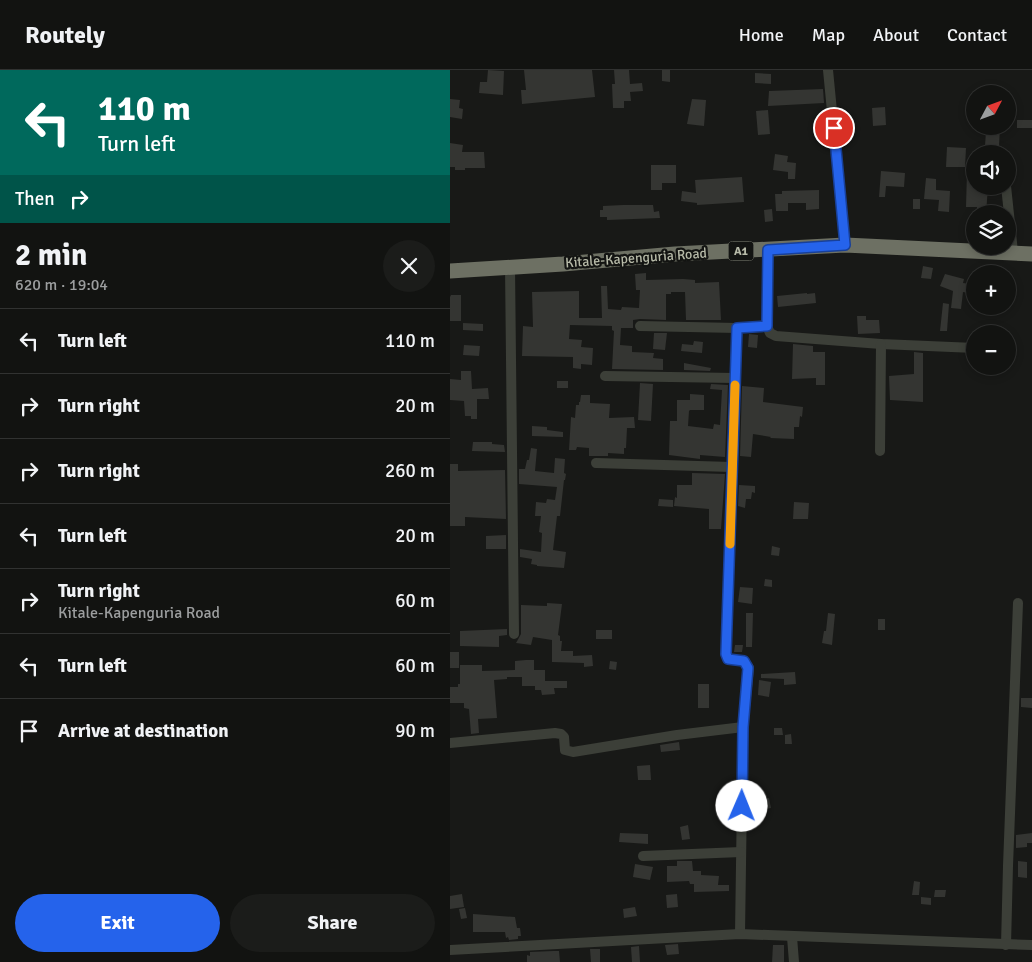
<!DOCTYPE html>
<meta charset="utf-8">
<style>
body{margin:0;font-family:Signika,sans-serif;background:#1b1c1a;color:#f1f3f6;height:100vh;display:flex;flex-direction:column;font-size:19px;white-space:nowrap}
*{box-sizing:border-box;margin:0}
p{font-size:16px;color:#9c9e9f}
.icon{flex:none;width:28px;height:28px;fill:none;stroke:currentColor;stroke-width:2;stroke-linecap:round;stroke-linejoin:round}
.map{position:relative;flex:1;overflow:hidden}
.panel{display:flex;flex-direction:column;background:#121311;width:450px}
.panel>*{flex:none}
.banner{background:#00695c;color:#fff;overflow:hidden}
.needle{width:32px;rotate:49deg}
.buttons{position:absolute;left:516px;top:15px;display:grid;gap:10px}
.buttons a{display:grid;place-items:center;width:50px;height:50px;border-radius:50%;background:#121311;box-shadow:0 2px 8px #0003,0 0 0 1px #313231;font-size:25px}
.pin{position:absolute;display:grid;place-items:center;width:42px;height:42px;color:#fff;margin:-21px;border:2px solid #fff;border-radius:50%;box-shadow:0 1px 5px #0007}
.me{position:absolute;width:55px;margin:-28px;rotate:1deg;stroke-linejoin:round;filter:drop-shadow(0 0 4px #0008)}
.turn{display:flex;align-items:center;gap:18px;height:105px;padding:0 15px;font-size:22px}
.turn .icon{width:65px;height:65px;stroke-width:2.5}
.turn b{display:block;font-size:35px;line-height:42px}
.then{display:flex;align-items:center;height:48px;padding:0 15px;background:#0003;gap:10px;font-size:19px}
.round{display:grid;place-items:center;flex:none;width:52px;height:52px;border-radius:26px;background:#1b1c1a}
.overview{display:flex;align-items:center;justify-content:space-between;height:85px;padding:0 15px}
h1{font-size:30px;font-weight:700;line-height:38px}
.primary-button{display:flex;gap:10px;margin-top:auto;padding:10px 15px}
.primary-button a{flex:1;height:58px;border-radius:30px;background:#2563eb;color:#fff;font-size:20px;font-weight:700;line-height:58px;text-align:center}
.primary-button a+a{background:#1b1c1a;color:#f1f3f6}
ul{padding:0;list-style:none}
li{display:flex;align-items:center;gap:15px;height:65px;padding:0 15px;border-top:1px solid #313231}
li div{flex:1}
li b{display:block;font-size:19px}
li em{font-style:normal}
header{display:flex;align-items:center;gap:30px;box-sizing:border-box;height:70px;padding:0 25px;background:#121311;border-bottom:1px solid #313231}
header strong{font-size:24px}
nav{display:flex;gap:28px;margin-inline-start:auto;font-size:18px}
main{display:flex;flex:1;min-height:0}
.map>svg:first-child{display:block}
.building{fill:#343532}
.lines{fill:none;stroke-linecap:round;stroke-linejoin:round}
.minor{stroke:#3c3f38;stroke-width:10}
.highway{stroke:#6d7063;stroke-width:15}
.route-casing{stroke:#184099;stroke-width:12}
.route{stroke:#2563eb;stroke-width:9}
.slow{stroke:#f59e0b;stroke-width:9}
.labels{text-anchor:middle;dominant-baseline:central;stroke-width:4.5;stroke-linejoin:round;paint-order:stroke}
.shield{fill:#131412;stroke:#86887b;stroke-width:1}
.shield-label{font-size:12px;font-weight:bold;fill:#b7baa8}
.street-label{font-size:14px;fill:#b7baa8;stroke:#131412}
</style>
<header>
<strong>Routely</strong>
<nav><a>Home</a><a>Map</a><a>About</a><a>Contact</a></nav>
</header>
<main>
<section class="panel">
<div class="banner">
<div class="turn"><svg class="icon" aria-label="left" viewBox="0 0 24 24"><path d="M17 20v-9H6M10 6l-5 5 5 5"/></svg><div><b>110 m</b>Turn left</div></div>
<div class="then">Then<svg class="icon" aria-label="right" viewBox="0 0 24 24"><path d="M7 20v-9h11M14 6l5 5-5 5"/></svg></div>
</div>
<div class="overview"><div><h1>2 min</h1><p>620 m · 19:04</p></div><a class="round"><svg class="icon" aria-label="close" viewBox="0 0 24 24"><path d="M6 6l12 12M18 6L6 18"/></svg></a></div>
<ul>
<li><svg class="icon" aria-label="left" viewBox="0 0 24 24"><path d="M17 20v-9H6M10 6l-5 5 5 5"/></svg><div><b>Turn left</b></div><em>110 m</em></li>
<li><svg class="icon" aria-label="right" viewBox="0 0 24 24"><path d="M7 20v-9h11M14 6l5 5-5 5"/></svg><div><b>Turn right</b></div><em>20 m</em></li>
<li><svg class="icon" aria-label="right" viewBox="0 0 24 24"><path d="M7 20v-9h11M14 6l5 5-5 5"/></svg><div><b>Turn right</b></div><em>260 m</em></li>
<li><svg class="icon" aria-label="left" viewBox="0 0 24 24"><path d="M17 20v-9H6M10 6l-5 5 5 5"/></svg><div><b>Turn left</b></div><em>20 m</em></li>
<li><svg class="icon" aria-label="right" viewBox="0 0 24 24"><path d="M7 20v-9h11M14 6l5 5-5 5"/></svg><div><b>Turn right</b><p>Kitale-Kapenguria Road</p></div><em>60 m</em></li>
<li><svg class="icon" aria-label="left" viewBox="0 0 24 24"><path d="M17 20v-9H6M10 6l-5 5 5 5"/></svg><div><b>Turn left</b></div><em>60 m</em></li>
<li><svg class="icon" aria-label="arrive" viewBox="0 0 24 24"><path d="M6 21V4h12l-3 4 3 4H6"/></svg><div><b>Arrive at destination</b></div><em>90 m</em></li>
</ul>
<div class="primary-button"><a>Exit</a><a>Share</a></div>
</section>
<div class="map">
<svg width="582" height="892" viewBox="0 0 582 892">
<rect width="100%" height="100%" fill="#181917"/>
<g class="building">
<polygon points="38,0 54,1 53,25 29,23 30,12 37,12"/>
<polygon points="74,0 142,0 145,27 72,34 71,20 76,20"/>
<polygon points="164,0 179,0 180,14 192,13 193,21 180,22 181,31 174,31 174,38 163,38 162,14 165,14"/>
<polygon points="212,0 220,0 220,12 212,11"/>
<polygon points="305,3 321,4 321,14 305,13"/>
<polygon points="373,19 374,33 318,36 319,21"/>
<polygon points="0,29 10,30 9,38 13,39 12,49 0,47"/>
<polygon points="242,29 256,30 254,56 237,54"/>
<polygon points="435,37 436,55 423,56 422,38"/>
<polygon points="318,40 320,64 308,65 306,41"/>
<rect x="567" y="50" width="15" height="8"/>
<polygon points="542,56 550,56 549,77 535,76 536,61 542,61"/>
<polygon points="0,73 13,75 12,82 34,82 35,98 15,98 15,100 5,100 5,97 0,97"/>
<polygon points="497,77 516,78 515,97 496,97"/>
<polygon points="325,84 338,86 337,92 346,93 345,109 338,109 338,102 323,100"/>
<polygon points="201,95 226,95 226,113 212,113 212,120 201,120"/>
<polygon points="431,101 455,103 454,117 436,116 435,127 429,127"/>
<polygon points="517,102 525,102 525,116 538,116 536,144 527,144 527,137 516,137"/>
<polygon points="292,107 294,132 247,135 247,133 231,131 232,121 246,123 245,110"/>
<polygon points="476,108 486,109 486,120 500,121 499,142 488,141 489,130 474,129"/>
<polygon points="369,120 369,139 356,140 356,133 338,133 338,141 326,141 325,124 332,124 332,121"/>
<rect x="463" y="129" width="7" height="10"/>
<polygon points="173,135 203,135 204,142 209,141 210,148 157,150 157,147 150,147 150,140 153,140 153,136"/>
<polygon points="322,139 323,151 315,152 314,140"/>
<polygon points="473,196 483,198 481,209 471,208"/>
<polygon points="196,203 196,210 233,209 245,210 245,213 269,212 271,250 236,250 235,222 221,222 221,224 216,224 216,250 190,249 183,250 183,258 171,258 170,275 182,276 182,282 204,283 203,288 213,289 213,300 162,299 164,261 162,260 162,256 120,255 119,269 132,270 131,277 143,278 142,295 131,294 131,299 123,298 123,287 72,286 73,256 83,257 82,222 129,221 129,248 152,248 151,216 157,216 158,239 171,240 172,237 189,238 190,220 186,220 185,204"/>
<polygon points="495,204 514,209 513,213 520,214 519,223 513,222 511,239 501,238 503,221 490,216"/>
<polygon points="357,223 357,224 365,223 366,233 328,237 327,226"/>
<polygon points="1,225 11,225 11,251 0,251 0,227"/>
<polygon points="493,233 499,234 497,261 490,261"/>
<polygon points="407,246 416,246 416,250 429,250 430,263 408,264"/>
<polygon points="13,253 33,254 33,261 13,260"/>
<polygon points="204,263 217,263 215,280 203,279"/>
<polygon points="299,264 308,265 307,278 298,277"/>
<polygon points="244,271 253,272 252,283 231,281 232,274 243,275"/>
<polygon points="343,274 363,276 363,282 375,282 375,315 366,315 366,308 342,309"/>
<polygon points="14,275 30,276 29,286 13,285"/>
<polygon points="464,282 473,283 473,332 440,330 439,306 464,304"/>
<polygon points="234,293 261,298 260,301 234,300"/>
<polygon points="11,301 21,301 22,319 38,318 39,329 27,329 27,349 21,349 21,346 15,346 14,331 0,330 0,309 11,310"/>
<rect x="107" y="311" width="11" height="7"/>
<polygon points="190,313 203,314 201,351 188,350"/>
<polygon points="261,314 278,315 275,387 250,385 250,389 219,385 220,351 227,351 227,330 240,330 240,324 254,325 254,340 240,340 239,341 238,356 263,359 264,354 270,355 272,320 260,319"/>
<polygon points="292,316 314,318 313,332 353,337 352,347 350,346 349,357 344,357 344,369 320,368 321,367 303,364 301,387 290,386"/>
<polygon points="131,325 140,325 140,333 160,334 159,348 184,347 185,358 177,358 176,378 174,378 174,384 158,383 158,386 139,386 139,378 127,377 126,380 119,380 121,347 125,348 126,335 129,335 129,332 130,332"/>
<polygon points="82,356 97,357 97,360 113,362 113,367 82,366"/>
<polygon points="23,372 42,372 42,374 54,375 55,382 22,381"/>
<polygon points="81,378 87,379 85,401 104,403 105,388 115,389 114,403 116,404 115,410 114,410 110,446 107,446 103,480 116,482 114,498 87,496 87,495 81,494 82,489 70,487 70,479 91,482 92,463 89,462 91,446 85,446 86,432 96,433 97,429 105,430 107,417 69,414 69,399 75,399 77,390 79,390"/>
<polygon points="0,394 8,394 8,401 55,400 56,449 15,447 15,456 0,456"/>
<polygon points="242,403 275,404 271,459 259,459 259,439 224,436 225,427 227,428 227,415 242,415"/>
<polygon points="289,415 305,416 305,423 302,422 301,429 296,429 295,438 288,436"/>
<polygon points="209,429 223,430 223,437 208,436"/>
<polygon points="344,432 359,433 358,449 343,449"/>
<polygon points="56,465 56,479 36,479 36,466"/>
<polygon points="322,476 330,478 329,486 321,485"/>
<polygon points="315,509 322,510 322,517 314,516"/>
<polygon points="290,517 303,518 302,534 288,532"/>
<polygon points="97,533 112,534 108,565 110,566 110,571 112,571 111,581 123,581 123,586 142,585 143,596 134,597 134,593 102,592 102,570 83,567 81,575 66,573 71,564 71,535 97,536"/>
<polygon points="296,543 303,543 302,577 296,577"/>
<polygon points="378,543 385,544 382,575 372,573 374,561 376,561"/>
<rect x="428" y="549" width="7" height="11"/>
<polygon points="57,559 57,565 49,566 49,577 10,576 10,561"/>
<rect x="146" y="560" width="16" height="9"/>
<polygon points="285,575 293,575 292,582 284,582"/>
<rect x="0" y="582" width="9" height="16"/>
<polygon points="76,590 84,590 84,600 95,600 95,611 117,611 117,618 104,618 105,624 92,625 91,620 85,620 85,616 72,616 72,607 57,607 57,609 44,610 47,648 28,649 29,663 21,664 19,639 14,638 14,633 0,633 0,617 8,617 8,614 10,614 10,595 32,595 32,601 65,600 65,591"/>
<polygon points="160,591 167,592 166,600 159,599"/>
<polygon points="345,602 346,614 334,615 334,609 311,608 311,604"/>
<polygon points="309,610 321,612 319,627 308,625"/>
<rect x="248" y="614" width="11" height="24"/>
<polygon points="571,628 582,628 582,638 571,637"/>
<polygon points="324,658 332,658 333,665 324,665"/>
<polygon points="341,664 342,674 335,674 335,665"/>
<polygon points="229,672 230,680 211,682 210,675"/>
<polygon points="200,695 201,710 188,710 187,696"/>
<polygon points="319,728 321,738 301,742 299,733"/>
<polygon points="238,755 240,769 232,770 230,757"/>
<polygon points="170,763 198,764 198,774 169,772"/>
<polygon points="582,763 582,773 577,773 577,777 566,778 566,765"/>
<polygon points="227,791 242,791 243,801 251,801 251,805 269,806 268,815 279,815 279,821 244,822 244,814 240,814 239,811 217,812 217,796 227,796"/>
<polygon points="568,791 577,792 577,808 568,807"/>
<polygon points="185,794 203,797 200,810 183,807"/>
<polygon points="464,811 470,812 469,825 462,825"/>
<polygon points="485,820 496,820 495,827 484,827"/>
<polygon points="12,824 14,837 0,839 0,826"/>
<polygon points="227,824 228,837 217,838 216,825"/>
<polygon points="471,827 481,828 481,835 471,834"/>
<polygon points="185,837 187,846 174,848 173,839"/>
<polygon points="15,838 17,848 11,849 9,839"/>
<polygon points="23,844 65,847 67,858 70,858 71,866 68,866 68,869 59,870 58,867 56,868 55,862 23,862"/>
<polygon points="228,874 229,884 217,885 215,875"/>
<polygon points="323,875 334,875 334,892 322,892"/>
<polygon points="189,876 190,892 182,892 181,877"/>
<polygon points="140,879 150,879 150,892 141,892"/>
<polygon points="103,881 109,881 110,892 77,892 77,885 80,886 80,882"/>
</g>
<g class="lines">
<g class="minor">
<polyline points="378,0 395,175"/>
<polyline points="556,116 563,182"/>
<polyline points="318,180 317,256 320,263 326,266 431,274 525,278"/>
<polyline points="60,197 64,564"/>
<polyline points="190,256 287,258 317,256"/>
<polyline points="287,258 276,584 279,589 294,591 299,598 293,657 290,864"/>
<polyline points="155,306 285,308"/>
<polyline points="430,381 431,274"/>
<polyline points="146,393 282,397"/>
<polyline points="0,673 105,663 111,664 114,667 115,680 123,682 227,665 293,657"/>
<polyline points="193,786 291,782"/>
<polyline points="342,867 344,892"/>
<polyline points="556,875 558,796 568,533"/>
<polyline points="0,880 290,864 582,875"/>
</g>
<polyline class="highway" points="0,201 113,194 225,184 395,175 582,184"/>
</g>
<g class="lines">
<defs>
<polyline id="route" points="292,736 293,657 298,598 294,591 278,589 276,584 287,258 317,256 318,180 395,175 384,58"/>
</defs>
<use href="#route" class="route-casing"/>
<use href="#route" class="route"/>
<polyline class="slow" points="280,474 285,315"/>
</g>
<g class="labels">
<rect class="shield" x="278.5" y="171.5" width="25" height="19" rx="4"/>
<g class="shield-label">
<text x="291" y="181">A1</text>
</g>
<g class="street-label">
<text transform="translate(186 188) rotate(-4)">Kitale-Kapenguria Road</text>
</g>
</g>
</svg>
<div class="buttons">
<a><svg class="needle" viewBox="-14 -14 28 28"><path d="M0-13l5 13h-10z" fill="#e53935"/><path d="M0 13l5-13h-10z" fill="#9c9e9f"/></svg></a>
<a><svg class="icon" aria-label="sound" viewBox="0 0 24 24"><path d="M4 9h4l5-4v14l-5-4H4zM17 9q2 3 0 6"/></svg></a>
<a><svg class="icon" aria-label="layers" viewBox="0 0 24 24"><path d="M12 4l9 5-9 5-9-5zM3 14l9 5 9-5"/></svg></a>
<a>+</a>
<a>−</a>
</div>
<div class="pin" style="left:384px;top:58px;background:#d93025"><svg class="icon" aria-label="arrive" viewBox="0 0 24 24"><path d="M6 21V4h12l-3 4 3 4H6"/></svg></div>
<svg class="me" style="left:292px;top:736px" viewBox="-20 -20 40 40"><circle r="19" fill="#fff"/><path d="M0-13L10 11 0 6-10 11z" fill="#2563eb"/></svg>
</div>
</main>
